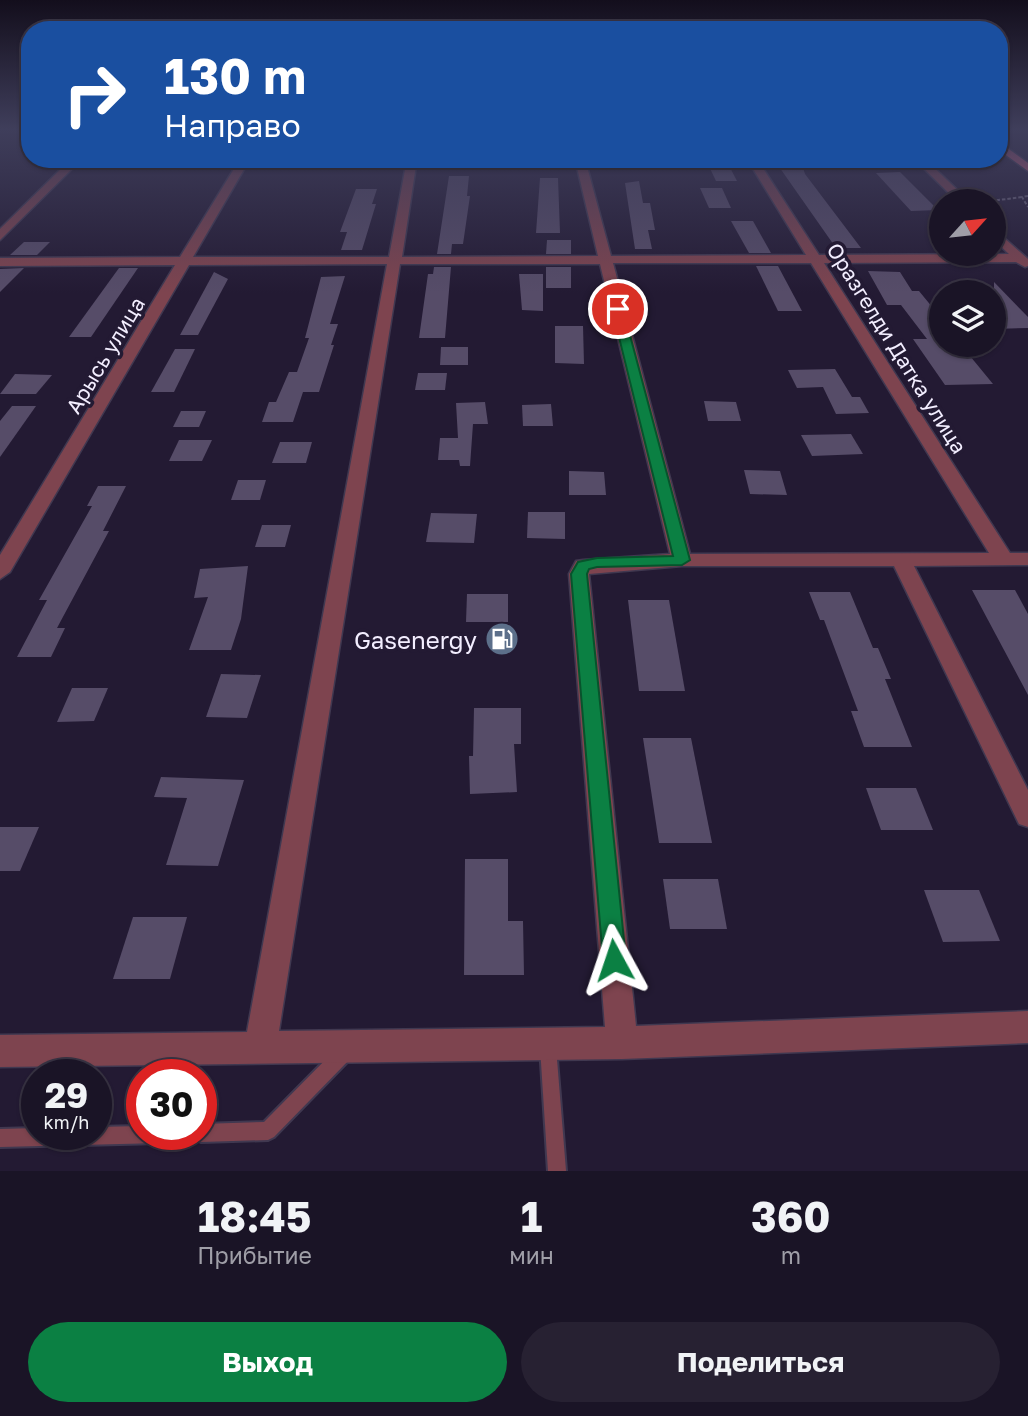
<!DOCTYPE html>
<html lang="ru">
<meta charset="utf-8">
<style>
body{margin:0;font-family:"Golos Text",sans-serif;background:#272132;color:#f1f3f6;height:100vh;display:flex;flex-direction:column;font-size:26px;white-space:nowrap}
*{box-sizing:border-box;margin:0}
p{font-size:23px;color:#9f9ea7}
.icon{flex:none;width:38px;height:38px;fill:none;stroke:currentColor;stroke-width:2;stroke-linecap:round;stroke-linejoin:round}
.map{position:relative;height:1171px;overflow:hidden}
.sheet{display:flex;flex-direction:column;background:#1a1426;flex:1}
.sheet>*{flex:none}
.top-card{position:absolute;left:21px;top:21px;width:987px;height:147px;border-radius:28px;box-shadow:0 2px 5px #0004,0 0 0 2px #383343;background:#1a4fa0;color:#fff;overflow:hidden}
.needle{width:46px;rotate:63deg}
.tools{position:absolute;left:929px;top:189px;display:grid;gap:14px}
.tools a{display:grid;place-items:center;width:77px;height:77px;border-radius:50%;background:#1a1426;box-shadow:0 2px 5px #0004,0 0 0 2px #383343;font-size:35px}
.speed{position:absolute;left:21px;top:1059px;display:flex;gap:14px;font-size:35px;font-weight:700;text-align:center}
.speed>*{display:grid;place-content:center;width:91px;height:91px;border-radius:50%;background:#1a1426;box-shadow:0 2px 5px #0004,0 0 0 2px #383343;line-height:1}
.speed small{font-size:18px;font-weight:400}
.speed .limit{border:10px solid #d22;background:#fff;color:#111}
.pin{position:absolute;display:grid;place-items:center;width:60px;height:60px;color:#fff;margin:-30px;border:4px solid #fff;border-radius:50%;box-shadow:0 2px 7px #0007}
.me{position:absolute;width:77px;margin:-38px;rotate:355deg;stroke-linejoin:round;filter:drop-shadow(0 0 5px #0008)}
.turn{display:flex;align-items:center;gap:24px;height:147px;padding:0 28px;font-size:32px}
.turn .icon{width:91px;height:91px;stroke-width:2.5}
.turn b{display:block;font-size:49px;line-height:60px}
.eta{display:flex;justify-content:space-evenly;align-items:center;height:119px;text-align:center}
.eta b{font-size:42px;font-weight:700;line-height:49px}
.primary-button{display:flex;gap:14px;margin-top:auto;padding:14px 28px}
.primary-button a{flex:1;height:80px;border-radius:42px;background:#0b8043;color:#fff;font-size:28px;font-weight:700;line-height:80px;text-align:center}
.primary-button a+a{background:#272132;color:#f1f3f6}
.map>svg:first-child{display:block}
.building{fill:#564c68}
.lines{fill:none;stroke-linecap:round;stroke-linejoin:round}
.service-casing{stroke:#403850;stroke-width:4}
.minor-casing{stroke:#403850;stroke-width:3}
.primary-casing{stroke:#403850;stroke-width:3}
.path{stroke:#6d667c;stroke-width:2;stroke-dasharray:3.5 2;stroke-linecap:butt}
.service{fill:#7e444f;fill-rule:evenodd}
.minor{fill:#7e444f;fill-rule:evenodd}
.primary{fill:#dc637d;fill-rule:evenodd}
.route{fill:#0b8043;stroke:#07532c;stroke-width:2}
.labels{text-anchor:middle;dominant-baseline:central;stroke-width:7;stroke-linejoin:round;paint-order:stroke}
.far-street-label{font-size:21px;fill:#f3eeff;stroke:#231a33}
.poi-label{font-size:24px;fill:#f3eeff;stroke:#231a33;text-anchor:end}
</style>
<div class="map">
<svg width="1028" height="1171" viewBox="0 0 1028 1171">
<rect width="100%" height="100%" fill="#231a33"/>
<g class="building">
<polygon points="706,160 726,160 737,181 716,181"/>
<polygon points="775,161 801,162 805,174 861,248 836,248"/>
<polygon points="900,172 938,210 911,211 876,173"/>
<polygon points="449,176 469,176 467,196 470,196 463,244 452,244 451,254 437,254"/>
<polygon points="540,178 558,178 560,233 536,233"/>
<polygon points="639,181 643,203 650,203 655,230 648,230 652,249 635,249 625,183"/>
<polygon points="700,188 722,188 731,208 709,208"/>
<polygon points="356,189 377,189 372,204 376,204 362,250 341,250 347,232 340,232"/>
<polygon points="731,221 753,221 771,253 749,253"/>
<polygon points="547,240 571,240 571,254 546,254"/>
<polygon points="24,242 50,242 37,255 10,255"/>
<polygon points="756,266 778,266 802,311 778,311"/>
<polygon points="434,267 451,267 445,338 419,338 428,274 433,274"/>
<rect x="546" y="267" width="25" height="21"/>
<polygon points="24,268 0,292 0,269"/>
<polygon points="119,268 138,268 91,337 69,337"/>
<polygon points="868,271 900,272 912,291 919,291 942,319 942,345 961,345 993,384 945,385 913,339 927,339 901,305 887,305"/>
<polygon points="214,272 228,279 198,335 180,335"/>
<polygon points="519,274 543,274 543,311 522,310"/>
<polygon points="345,276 330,324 338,324 331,345 334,345 319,392 303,392 293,422 262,422 269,402 276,402 289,372 297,372 309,338 305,338 321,277"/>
<polygon points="994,282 1028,317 1028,328 994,329"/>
<polygon points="555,326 583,326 584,364 555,363"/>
<polygon points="441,347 468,347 468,365 440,365"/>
<polygon points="175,349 195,349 174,392 151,392"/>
<polygon points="835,369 852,397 860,397 869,413 836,414 823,387 797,388 788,370"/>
<polygon points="418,373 447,373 445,390 415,390"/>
<polygon points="15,374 52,375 36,394 0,394"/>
<polygon points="704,401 736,402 741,421 708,421"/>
<polygon points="485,402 488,424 473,424 470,466 460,466 459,460 438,460 440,438 458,438 456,403"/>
<polygon points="551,404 553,426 523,426 522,405"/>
<polygon points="12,406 36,406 0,457 0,421"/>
<polygon points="181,411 206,411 199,427 173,427"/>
<polygon points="851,434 863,454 812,456 801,435"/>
<polygon points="179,440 212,440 202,461 169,461"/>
<polygon points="280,442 312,442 306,463 272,463"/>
<polygon points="744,470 780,471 787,495 750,494"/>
<polygon points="569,471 604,472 606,495 569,495"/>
<polygon points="238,480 266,480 260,500 231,500"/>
<polygon points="98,486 126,486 103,531 109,531 57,628 65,628 51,657 17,657 47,600 39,600 92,506 87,506"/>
<polygon points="528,512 565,512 565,539 527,538"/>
<polygon points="431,513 477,514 474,543 426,542"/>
<polygon points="262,525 291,525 285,547 255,547"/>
<polygon points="248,566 241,619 231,650 189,650 208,597 194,598 200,569"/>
<polygon points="972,590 1015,590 1028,614 1028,695"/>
<polygon points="809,592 850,592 873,648 878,648 891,679 885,679 912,747 864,747 851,711 858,711 824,620 820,620"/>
<polygon points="467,594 508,594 508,622 466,622"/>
<polygon points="628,600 669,600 685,691 639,691"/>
<polygon points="221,674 261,675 247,718 206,717"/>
<polygon points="72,688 108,688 94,721 57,722"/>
<polygon points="474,708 521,708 521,744 514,744 517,792 470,794 469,756 473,756"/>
<polygon points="643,738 691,738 712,843 659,843"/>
<polygon points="161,777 244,780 218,866 166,865 187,798 154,797"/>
<polygon points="866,788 916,788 933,830 881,830"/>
<polygon points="0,827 39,827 20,871 0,871"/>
<polygon points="465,859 508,859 508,921 523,921 524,975 464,975"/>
<polygon points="663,879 718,879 727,929 670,929"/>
<polygon points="924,890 979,890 1000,941 943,942"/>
<polygon points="133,917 187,917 170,979 113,979"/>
</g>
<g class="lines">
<defs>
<g id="service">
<polygon points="548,1039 554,1041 556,1047 566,1171 548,1171 540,1047 542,1041"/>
<polygon points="344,1045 350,1047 352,1053 350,1059 274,1137 268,1140 201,1142 195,1139 193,1134 201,1134 201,1124 264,1122 338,1047"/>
<polygon points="142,1126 142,1134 169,1134 166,1140 160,1143 0,1147 0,1129 37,1128 37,1134 96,1134 96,1127"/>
</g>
<g id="minor">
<polygon points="71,159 82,159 0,240 0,229"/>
<path d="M240 159H250L193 257H389L407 159H417L402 257 598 256 575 159H585L611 256 806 255 747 159H757L819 255 1009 254 994 240V229L1028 259V266L1025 267 1016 262 824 263 1010 553H1028V565L914 566 1028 790V827L1019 824 894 566H682L589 574 636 1026 1028 1011V1043L622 1059 0 1067V1035L247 1032 387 264 189 265 10 572 0 579V555L175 265 0 266V258L180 257ZM613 263H811L989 553 690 554ZM400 264H600L670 554 583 560 576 561 569 574 605 1027 279 1031Z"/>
<polygon points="914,159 925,159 969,201 957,201"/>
</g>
<polygon id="primary" points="999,142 1028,163 1028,171 999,150"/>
</defs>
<use href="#service" class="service-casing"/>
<use href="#minor" class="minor-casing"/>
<use href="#primary" class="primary-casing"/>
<g class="path">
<polyline points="1028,196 1022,197 1028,207"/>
<polyline points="991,201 1022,197"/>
</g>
<use href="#service" class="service"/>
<use href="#minor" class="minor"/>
<use href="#primary" class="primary"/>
</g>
<linearGradient id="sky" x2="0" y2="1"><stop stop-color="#130e1c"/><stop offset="0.44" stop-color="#3f3e5b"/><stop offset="1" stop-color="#3f3e5b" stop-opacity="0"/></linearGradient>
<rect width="1028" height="293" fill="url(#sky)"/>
<polygon class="route" points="618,306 623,309 690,560 682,565 597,567 589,569 587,574 626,960 622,968 614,971 606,968 603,960 571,574 578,562 597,558 673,556 612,309"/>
<defs>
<symbol id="fuel-disc" viewBox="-11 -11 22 22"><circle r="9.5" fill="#5c6f8a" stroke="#231a33"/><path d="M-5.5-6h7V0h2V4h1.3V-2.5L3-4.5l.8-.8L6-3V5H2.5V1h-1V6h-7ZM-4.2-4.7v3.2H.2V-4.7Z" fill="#fff"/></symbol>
</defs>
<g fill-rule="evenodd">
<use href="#fuel-disc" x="483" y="620" width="38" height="38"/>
</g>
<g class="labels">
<g class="far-street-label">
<text transform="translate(897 348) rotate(58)">Оразгелди Датка улица</text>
<text transform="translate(105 355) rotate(-59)">Арысь улица</text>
</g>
<g class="poi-label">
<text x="477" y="639">Gasenergy</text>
</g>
</g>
</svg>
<div class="tools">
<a><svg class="needle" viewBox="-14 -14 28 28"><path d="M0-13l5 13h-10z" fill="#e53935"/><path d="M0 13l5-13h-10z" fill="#9f9ea7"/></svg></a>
<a><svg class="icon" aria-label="layers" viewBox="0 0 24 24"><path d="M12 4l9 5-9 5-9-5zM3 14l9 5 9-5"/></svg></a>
</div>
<div class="speed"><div>29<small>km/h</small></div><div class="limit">30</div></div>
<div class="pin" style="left:618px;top:309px;background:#d93025"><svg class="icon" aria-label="arrive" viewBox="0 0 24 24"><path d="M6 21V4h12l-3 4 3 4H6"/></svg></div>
<svg class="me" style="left:614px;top:960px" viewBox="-20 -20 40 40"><path d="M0-17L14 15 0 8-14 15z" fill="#0b8043" stroke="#fff" stroke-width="4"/></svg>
<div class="top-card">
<div class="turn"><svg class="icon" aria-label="right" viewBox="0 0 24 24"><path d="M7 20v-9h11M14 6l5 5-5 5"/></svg><div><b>130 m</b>Направо</div></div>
</div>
</div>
<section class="sheet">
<div class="eta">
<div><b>18:45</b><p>Прибытие</p></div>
<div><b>1</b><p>мин</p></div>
<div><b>360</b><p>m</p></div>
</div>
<div class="primary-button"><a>Выход</a><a>Поделиться</a></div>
</section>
